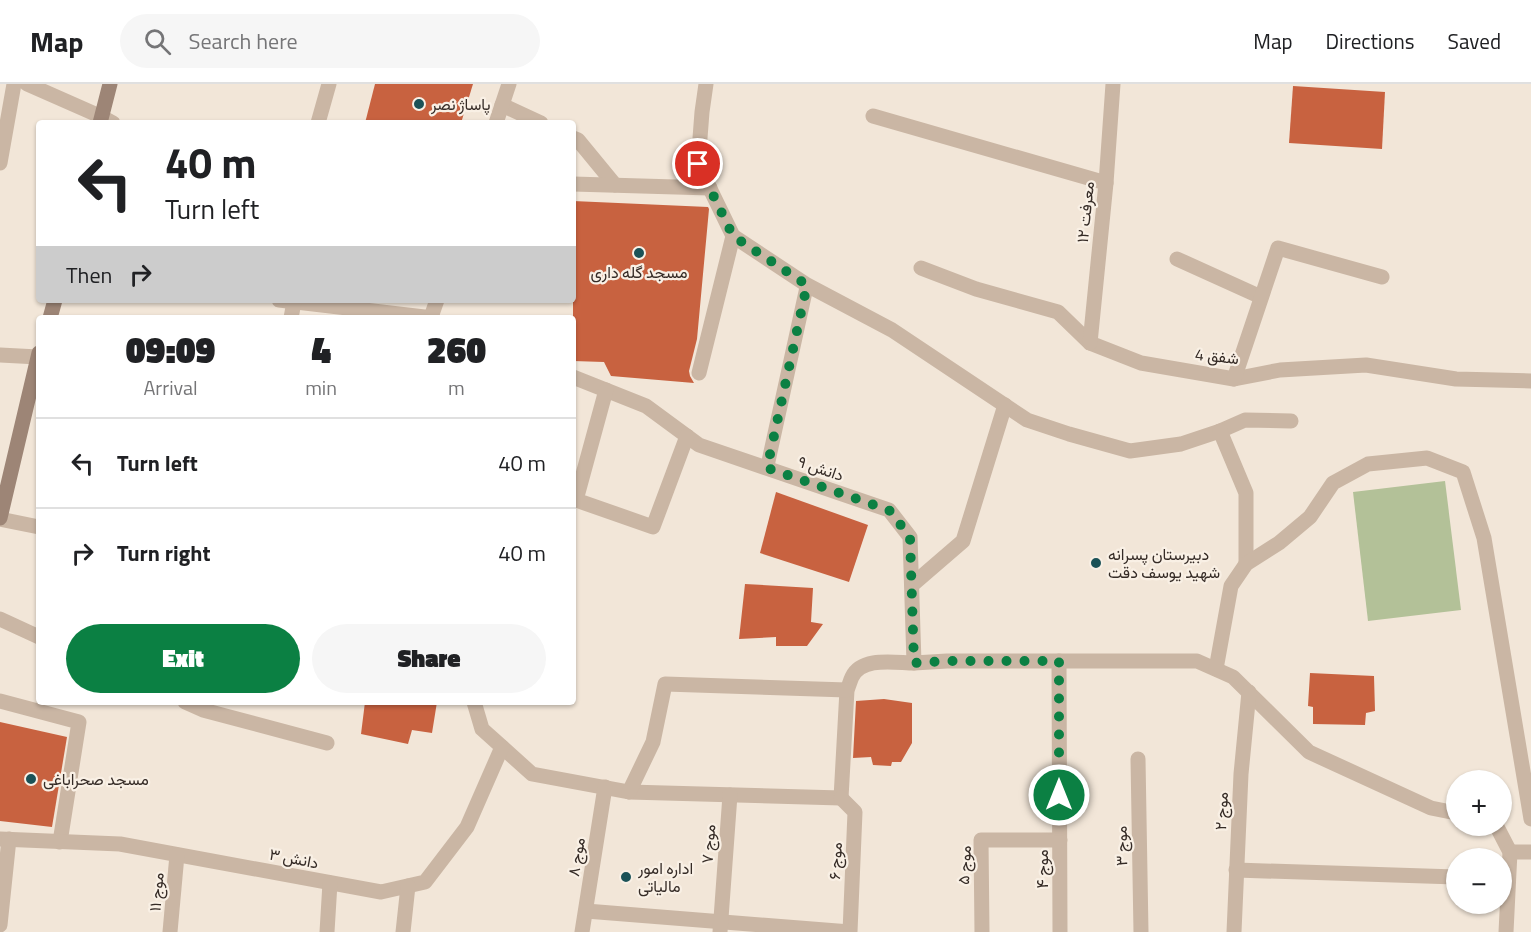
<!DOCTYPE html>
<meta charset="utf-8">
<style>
body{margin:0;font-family:"Titillium Web",Vazirmatn,sans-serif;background:#f6f6f6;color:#202124;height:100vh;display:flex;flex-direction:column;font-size:22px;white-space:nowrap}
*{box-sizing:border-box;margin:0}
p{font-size:20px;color:#757577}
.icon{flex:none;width:33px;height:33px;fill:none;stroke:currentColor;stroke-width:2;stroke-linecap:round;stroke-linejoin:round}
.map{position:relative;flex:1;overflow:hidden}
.panel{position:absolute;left:36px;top:231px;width:540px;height:390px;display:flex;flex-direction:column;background:#fff;border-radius:6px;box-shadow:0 2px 4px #0004}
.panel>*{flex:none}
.hud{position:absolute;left:36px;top:36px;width:540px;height:183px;border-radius:6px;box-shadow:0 2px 4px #0004;background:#fff;color:#202124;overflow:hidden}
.tools{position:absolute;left:1446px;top:686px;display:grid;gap:12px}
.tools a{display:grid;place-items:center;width:66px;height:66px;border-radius:50%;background:#fff;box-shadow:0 2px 4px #0004;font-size:30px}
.pin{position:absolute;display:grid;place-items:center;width:51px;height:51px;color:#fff;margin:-26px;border:3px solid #fff;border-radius:50%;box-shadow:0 2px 6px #0007}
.me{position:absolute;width:66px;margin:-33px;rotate:0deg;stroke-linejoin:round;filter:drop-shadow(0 0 4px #0008)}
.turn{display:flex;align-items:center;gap:21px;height:126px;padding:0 30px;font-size:27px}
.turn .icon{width:78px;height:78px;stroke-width:2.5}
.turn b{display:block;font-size:42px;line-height:51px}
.then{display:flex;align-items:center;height:57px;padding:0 30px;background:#0003;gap:12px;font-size:22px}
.eta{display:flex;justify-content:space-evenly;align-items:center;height:102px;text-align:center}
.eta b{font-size:36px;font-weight:800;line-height:42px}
.cta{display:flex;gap:12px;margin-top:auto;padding:12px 30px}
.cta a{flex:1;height:69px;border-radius:36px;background:#0b8043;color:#fff;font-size:24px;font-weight:800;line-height:69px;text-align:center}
.cta a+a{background:#f6f6f6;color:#202124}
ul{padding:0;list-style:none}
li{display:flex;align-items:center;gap:18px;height:90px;padding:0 30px;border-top:2px solid #e0e0e0}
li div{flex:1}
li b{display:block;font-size:22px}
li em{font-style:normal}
header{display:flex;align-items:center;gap:36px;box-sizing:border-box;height:84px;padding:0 30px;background:#fff;border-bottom:2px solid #e0e0e0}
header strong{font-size:28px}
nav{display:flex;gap:33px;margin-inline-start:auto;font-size:21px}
.search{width:420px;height:54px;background:#f6f6f6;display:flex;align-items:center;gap:15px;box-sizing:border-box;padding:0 21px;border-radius:33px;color:#757577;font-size:22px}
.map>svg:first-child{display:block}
.green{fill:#b3c198}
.building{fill:#c86240}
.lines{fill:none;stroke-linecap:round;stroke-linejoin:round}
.lane{stroke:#cab6a4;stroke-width:14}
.street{stroke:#cab6a4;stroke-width:15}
.secondary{stroke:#9d8576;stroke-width:15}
.route{stroke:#0b8043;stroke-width:10;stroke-dasharray:0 18}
.poi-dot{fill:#1b5257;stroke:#f9f0e5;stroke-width:2}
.labels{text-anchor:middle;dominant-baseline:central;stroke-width:4.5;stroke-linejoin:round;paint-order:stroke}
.poi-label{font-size:16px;fill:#352b26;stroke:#f9f0e5;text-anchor:start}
.street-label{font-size:16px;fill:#352b26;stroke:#f9f0e5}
</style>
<header>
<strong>Map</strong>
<div class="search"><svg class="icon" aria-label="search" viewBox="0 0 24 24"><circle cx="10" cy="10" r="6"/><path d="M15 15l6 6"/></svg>Search here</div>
<nav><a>Map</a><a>Directions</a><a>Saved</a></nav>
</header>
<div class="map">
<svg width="1531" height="848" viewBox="0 0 1531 848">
<rect width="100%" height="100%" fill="#f2e6d8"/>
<polygon class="green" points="1445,397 1461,526 1368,537 1353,408"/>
<g class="building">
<polygon points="375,0 473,0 461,39 365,39"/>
<polygon points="1293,2 1385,8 1382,65 1289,59"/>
<polygon points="573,117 708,123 709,125 697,255 689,287 690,292 694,299 611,292 604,278 573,277"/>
<polygon points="776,408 868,441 849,498 760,469"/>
<polygon points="745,500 813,504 811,538 823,540 807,562 776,562 776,553 739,555"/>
<polygon points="1310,589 1374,592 1375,627 1366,629 1365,641 1313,640 1313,623 1308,622"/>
<polygon points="884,615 912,619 912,659 901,678 892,678 891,682 873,681 871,673 853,674 856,617"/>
<polygon points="365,618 437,618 432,649 412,646 408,660 361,650"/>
<polygon points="0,638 67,653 52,743 0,737"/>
</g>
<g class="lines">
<polyline class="lane" points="767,384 807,201"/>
<g class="street">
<polyline points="27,0 102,33 113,39"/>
<polyline points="706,0 702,28 698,80 733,152 807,201 892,246 1027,336 1069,350 1130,367 1181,360 1220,347 1245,336 1291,337"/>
<polyline points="502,21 541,39"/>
<polyline points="873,32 1106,99"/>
<polyline points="318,39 329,0"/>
<polyline points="496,39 509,0"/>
<polyline points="573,54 578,56 615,101"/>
<polyline points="0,79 14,0"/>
<polyline points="573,100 710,104"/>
<polyline points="1177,175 1261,213"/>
<polyline points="921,184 976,205 1058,228 1090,259 1141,279 1234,295 1280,286 1366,281 1456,295 1531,297"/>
<polyline points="279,216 433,234"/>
<polyline points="431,233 437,216"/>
<polyline points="291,234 294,218"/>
<polyline points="1090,259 1106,99 1113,0"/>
<polyline points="0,271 38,273"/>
<polyline points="699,289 733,152"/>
<polyline points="573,293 646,322 699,361 889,426 910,453 914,579 947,577 1197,577 1233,593 1309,668 1431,724 1456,729"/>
<polyline points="1234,295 1278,164 1382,193"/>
<polyline points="606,306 576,416 653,443 687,352"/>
<polyline points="1220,347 1246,409 1246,480"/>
<polyline points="0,435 39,443"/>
<polyline points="912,501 963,457 1005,321"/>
<polyline points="0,535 39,553"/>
<polyline points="1059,577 1060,848"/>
<polyline points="1216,585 1231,502 1246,480 1279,459 1310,433 1333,399 1368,380 1427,374 1463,388 1484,454 1531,735"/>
<polyline points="0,617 79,638 60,758"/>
<polyline points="185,618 203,626 327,659"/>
<path d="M474 618 482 645 532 690 629 708 841 714 847 606C849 602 850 597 852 593 862 572 896 579 914 579"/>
<polyline points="1138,675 1141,848"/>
<polyline points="629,708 653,658 665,600 847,606"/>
<polyline points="1496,741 1510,768 1506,848"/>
<polyline points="0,755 120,760 381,808 425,798 467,743 502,663"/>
<polyline points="1510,768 1531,768"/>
<polyline points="1236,786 1456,793"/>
<polyline points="586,827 850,848 855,728 841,714"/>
<polyline points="0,841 9,755"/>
<polyline points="170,848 177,771"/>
<polyline points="327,848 330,799"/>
<polyline points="403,848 408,802"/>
<polyline points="582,848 605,703"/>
<polyline points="720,848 730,711"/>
<polyline points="982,848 981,756 1060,756"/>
<polyline points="1234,848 1241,690 1249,608"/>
</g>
<g class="secondary">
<polyline points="100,39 110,0"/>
<polyline points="50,234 55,216"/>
<polyline points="0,434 39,269"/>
</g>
</g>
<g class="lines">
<polyline class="route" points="698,80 733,152 807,201 767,384 889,426 910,453 914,579 947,577 1059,577 1059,711"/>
</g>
<g class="poi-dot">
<circle cx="419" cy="20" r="6"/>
<circle cx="639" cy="169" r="6"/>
<circle cx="1096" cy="479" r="6"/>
<circle cx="31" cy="695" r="6"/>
<circle cx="626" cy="793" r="6"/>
</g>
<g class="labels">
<g class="poi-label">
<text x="431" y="20">پاساژ نصر</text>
<text x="639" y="188" text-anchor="middle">مسجد گله داری</text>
<text x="1108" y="470">دبیرستان پسرانه<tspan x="1108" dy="18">شهید یوسف دقت</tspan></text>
<text x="43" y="695">مسجد صحراباغی</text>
<text x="638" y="784">اداره امور<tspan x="638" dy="18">مالیاتی</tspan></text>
</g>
<g class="street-label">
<text transform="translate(1085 128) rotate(-84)">معرفت ۱۲</text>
<text transform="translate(1217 272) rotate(6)">شفق 4</text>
<text transform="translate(821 384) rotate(19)">دانش ۹</text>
<text transform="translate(1221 727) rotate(-87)">موج ۲</text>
<text transform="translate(708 760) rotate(-86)">موج ۷</text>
<text transform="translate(1121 762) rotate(-91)">موج ۳</text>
<text transform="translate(576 773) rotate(-81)">موج ۸</text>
<text transform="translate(294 774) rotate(11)">دانش ۳</text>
<text transform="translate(835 777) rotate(-87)">موج ۶</text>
<text transform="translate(964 781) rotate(-87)">موج ۵</text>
<text transform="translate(1042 785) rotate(-90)">موج ۴</text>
<text transform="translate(156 808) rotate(-85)">موج ۱۱</text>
</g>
</g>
</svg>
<div class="tools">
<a>+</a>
<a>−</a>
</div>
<div class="pin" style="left:698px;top:80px;background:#d93025"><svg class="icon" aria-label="arrive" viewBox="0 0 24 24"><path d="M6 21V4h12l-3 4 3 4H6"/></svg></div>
<svg class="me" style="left:1059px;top:711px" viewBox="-20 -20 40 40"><circle r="17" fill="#0b8043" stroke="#fff" stroke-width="3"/><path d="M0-11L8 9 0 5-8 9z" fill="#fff"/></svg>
<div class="hud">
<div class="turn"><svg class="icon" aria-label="left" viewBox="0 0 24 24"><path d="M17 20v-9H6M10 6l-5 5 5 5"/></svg><div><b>40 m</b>Turn left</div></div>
<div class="then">Then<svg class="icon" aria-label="right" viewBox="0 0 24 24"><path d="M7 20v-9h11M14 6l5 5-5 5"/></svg></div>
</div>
<section class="panel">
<div class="eta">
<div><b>09:09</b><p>Arrival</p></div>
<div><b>4</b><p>min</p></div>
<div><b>260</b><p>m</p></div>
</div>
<ul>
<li><svg class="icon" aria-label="left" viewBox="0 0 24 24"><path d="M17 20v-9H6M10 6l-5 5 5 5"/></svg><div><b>Turn left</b></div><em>40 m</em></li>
<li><svg class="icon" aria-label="right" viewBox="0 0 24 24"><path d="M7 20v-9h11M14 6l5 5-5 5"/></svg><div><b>Turn right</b></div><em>40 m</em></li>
</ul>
<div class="cta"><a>Exit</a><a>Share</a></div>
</section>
</div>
